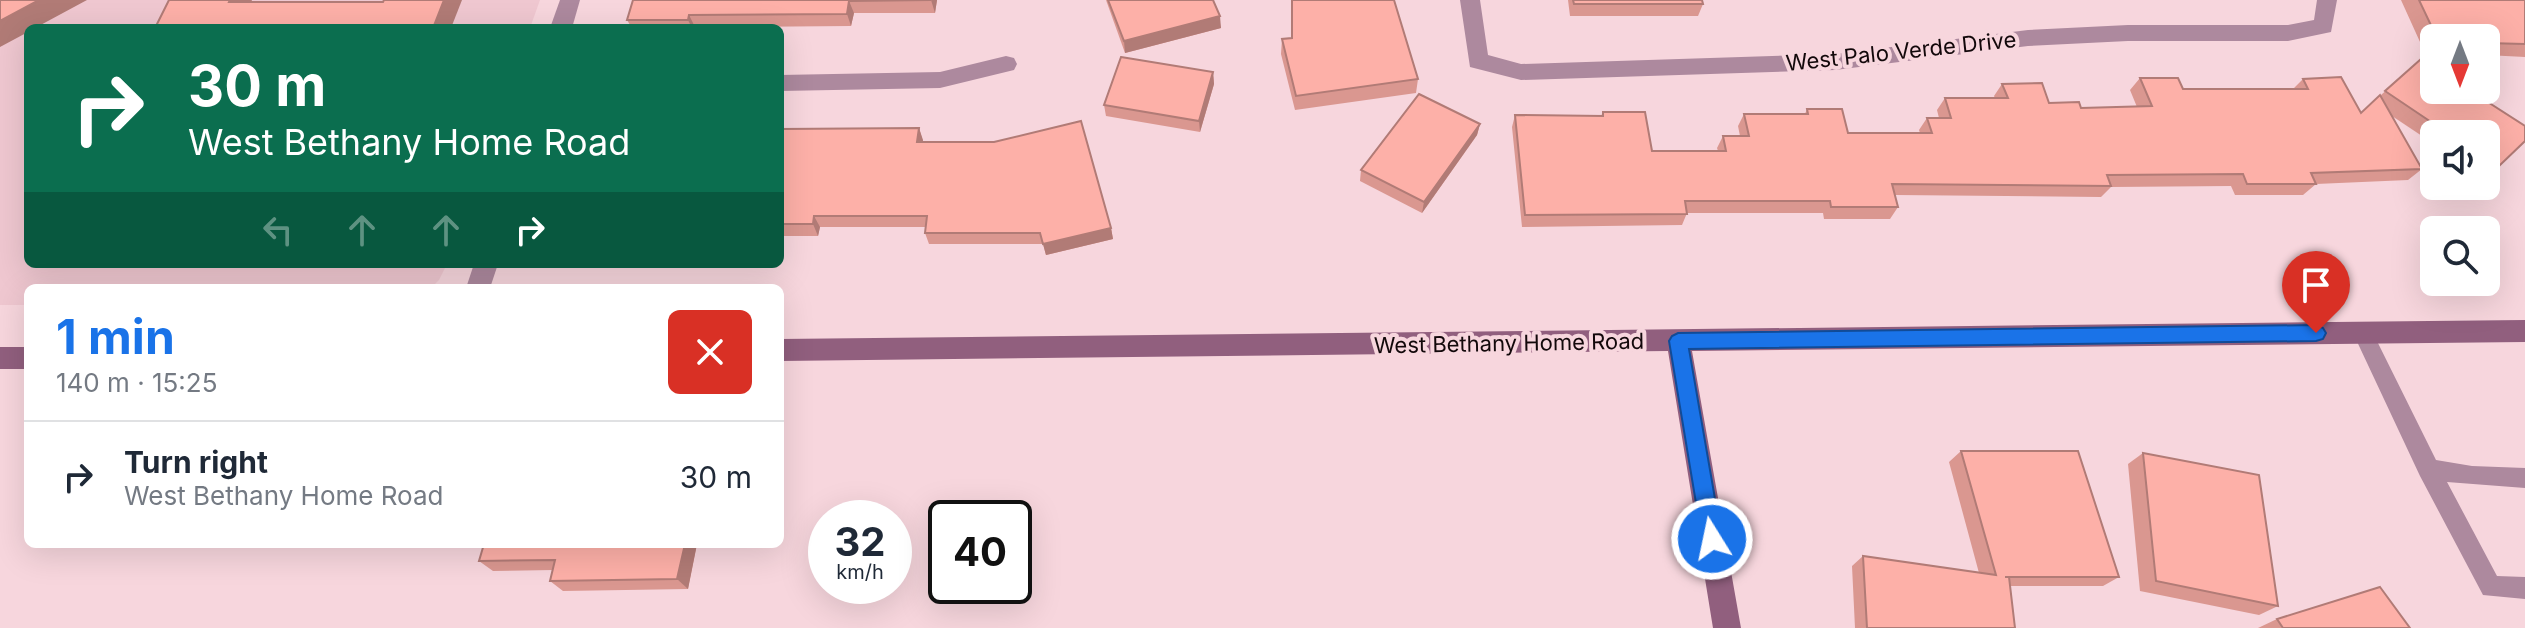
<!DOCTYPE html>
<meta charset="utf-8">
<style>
body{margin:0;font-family:Inter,sans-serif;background:#f6f6f7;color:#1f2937;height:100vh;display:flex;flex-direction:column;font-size:30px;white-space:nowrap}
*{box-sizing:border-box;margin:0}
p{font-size:26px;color:#747a83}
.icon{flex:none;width:44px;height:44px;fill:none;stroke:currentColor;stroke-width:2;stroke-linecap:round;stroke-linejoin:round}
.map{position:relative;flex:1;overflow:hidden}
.drawer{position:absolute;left:24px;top:284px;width:760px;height:264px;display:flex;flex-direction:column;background:#fff;border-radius:12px;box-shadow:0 8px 32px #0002}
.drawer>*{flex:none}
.guide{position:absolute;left:24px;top:24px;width:760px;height:244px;border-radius:12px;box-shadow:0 8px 32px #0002;background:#0b6e4f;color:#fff;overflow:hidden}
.needle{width:52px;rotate:180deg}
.buttons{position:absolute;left:2420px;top:24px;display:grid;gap:16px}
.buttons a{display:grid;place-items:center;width:80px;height:80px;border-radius:12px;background:#fff;box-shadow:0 8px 32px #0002;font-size:40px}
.speed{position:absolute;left:808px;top:500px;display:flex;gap:16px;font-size:40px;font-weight:700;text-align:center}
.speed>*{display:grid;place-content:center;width:104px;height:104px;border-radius:50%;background:#fff;box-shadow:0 8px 32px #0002;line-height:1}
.speed small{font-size:20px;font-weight:400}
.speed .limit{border:4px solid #111;border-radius:12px;background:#fff;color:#111}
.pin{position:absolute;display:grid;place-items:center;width:68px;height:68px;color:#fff;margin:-82px -34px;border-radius:50% 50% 50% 0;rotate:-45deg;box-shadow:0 0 8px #0007}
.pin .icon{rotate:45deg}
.me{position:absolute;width:88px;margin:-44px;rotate:350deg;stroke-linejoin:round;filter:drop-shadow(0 0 6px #0008)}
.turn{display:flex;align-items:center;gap:28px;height:168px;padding:0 32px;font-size:36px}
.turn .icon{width:104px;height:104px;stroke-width:2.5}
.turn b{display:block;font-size:56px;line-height:68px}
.lanes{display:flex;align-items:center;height:76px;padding:0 32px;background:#0003;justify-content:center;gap:40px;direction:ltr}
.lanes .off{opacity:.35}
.round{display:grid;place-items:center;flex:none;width:84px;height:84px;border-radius:12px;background:#f6f6f7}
.overview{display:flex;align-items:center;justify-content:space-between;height:136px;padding:0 32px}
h1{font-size:48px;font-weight:700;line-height:60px;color:#1a73e8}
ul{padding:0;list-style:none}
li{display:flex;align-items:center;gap:24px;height:112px;padding:0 32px;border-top:2px solid #e0e1e3}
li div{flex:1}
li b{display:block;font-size:30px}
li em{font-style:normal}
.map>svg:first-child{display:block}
.built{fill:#efc7d0}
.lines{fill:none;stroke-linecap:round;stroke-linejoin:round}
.lane{fill:#ad899e;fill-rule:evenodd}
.street{fill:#ad899e;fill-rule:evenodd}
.secondary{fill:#915f7e;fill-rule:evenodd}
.wall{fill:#da9790}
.shaded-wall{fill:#b17b76}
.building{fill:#fdb0a8;stroke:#b17b76;stroke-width:2}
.route{fill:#1a73e8;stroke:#114b97;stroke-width:2}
.labels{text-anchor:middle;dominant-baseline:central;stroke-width:8;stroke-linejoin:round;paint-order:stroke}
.street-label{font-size:22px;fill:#12080a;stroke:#f7d6dd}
</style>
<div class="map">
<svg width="2525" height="628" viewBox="0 0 2525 628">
<rect width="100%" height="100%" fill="#f7d6dd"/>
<polygon class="built" points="0,0 540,0 530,28 28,28 28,264 447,264 439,280 431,288 28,288 28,305 0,305"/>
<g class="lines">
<polygon class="lane" points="2363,324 2370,327 2436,460 2472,466 2525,468 2525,488 2447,482 2497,576 2525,577 2525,599 2483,595 2420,476 2353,333 2356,327"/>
<g class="street">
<polygon points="560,0 580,0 572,28 550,28"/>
<polygon points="1460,0 1480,0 1488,55 1521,64 1835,54 2028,30 2128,25 2288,25 2314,20 2317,0 2337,0 2331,32 2288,41 2128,41 2028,46 1835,70 1521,80 1470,67"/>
<polygon points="1006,56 1014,58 1017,64 1014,70 940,88 780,91 780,75 940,72"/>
<polygon points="474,264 498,264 490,288 466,288"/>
</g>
<g class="secondary">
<polygon points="2525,320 2525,342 1692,351 1741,628 1713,628 1668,351 780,361 780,339"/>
<rect x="0" y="347" width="28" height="22"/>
</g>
</g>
<g class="wall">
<polygon points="633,0 937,0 935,13 854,13 851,26 632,28 627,20"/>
<polygon points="1106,0 1213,0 1221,28 1125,53"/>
<polygon points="1291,0 1418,79 1416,93 1295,110 1281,54 1282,39 1292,38"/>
<polygon points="1568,0 1702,0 1703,4 1698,16 1570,16"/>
<polygon points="2401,0 2525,0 2525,57 2486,55 2486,38 2434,38 2434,53 2425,53"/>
<polygon points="2421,59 2434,67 2434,90 2469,90 2525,126 2525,141 2498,167 2486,175 2486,134 2434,134 2434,144 2392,116 2422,169 2408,180 2316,184 2303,195 2235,195 2231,186 2111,187 2101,197 1895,195 1898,207 1890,219 1824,219 1823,213 1687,213 1682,225 1522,227 1512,127 1515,115 1601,116 1603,112 1645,112 1652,151 1718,151 1717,148 1723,136 1740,136 1738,126 1744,114 1805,114 1807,109 1842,109 1848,133 1920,133 1919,130 1927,118 1939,118 1937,110 1945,98 1995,98 1994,96 2002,84 2042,83 2049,103 2079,102 2081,108 2137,107 2130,90 2140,78 2178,78 2183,89 2293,89 2303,79 2341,77 2361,113"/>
<polygon points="1213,72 1214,84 1200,132 1106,116 1104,105"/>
<polygon points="1480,124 1477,135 1422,213 1360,181 1361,170"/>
<polygon points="919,128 923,142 1111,228 1113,239 1046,255 1043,244 929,244 925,233 925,227 820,227 818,236 780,236 780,129"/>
<polygon points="1961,451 2119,577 2103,586 2010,586 2015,628 1855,628 1852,566 1863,556 1979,573 1949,462"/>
<polygon points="2143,453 2278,606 2259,615 2140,591 2128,464"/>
<polygon points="484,544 697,544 688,589 563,591 550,581 553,570 493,571 479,561"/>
<polygon points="2277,619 2410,628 2258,628"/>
</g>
<g class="shaded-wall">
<polygon points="39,0 87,0 35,28 28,28 28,32 0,47 0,21"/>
<polygon points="230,0 252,0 244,18 229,2"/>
<polygon points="444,0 462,0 451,28 433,28"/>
<polygon points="931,0 937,0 935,13"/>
<polygon points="849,1 854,13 851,26 847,14"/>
<polygon points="689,15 695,27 695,28 692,28 688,20"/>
<polygon points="1220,16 1221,28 1125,53 1124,41"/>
<polygon points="1213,72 1214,84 1200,132 1199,121"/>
<polygon points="1480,124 1477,135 1422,213 1424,202"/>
<polygon points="919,128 923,140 921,154 917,142"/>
<polygon points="814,216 820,227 818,236 813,224"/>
<polygon points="1111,228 1113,239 1046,255 1043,244"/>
<polygon points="685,544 697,544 688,589 677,579"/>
</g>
<g class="building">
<polygon points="0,0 39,0 0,21"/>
<polygon points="169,0 230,0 229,2 383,2 384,0 444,0 433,28 155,28"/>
<polygon points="633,0 931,0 849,1 847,14 689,15 688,20 627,20"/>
<polygon points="1108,0 1213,0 1220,16 1124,41"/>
<polygon points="1292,0 1394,0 1418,79 1296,96 1282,39 1292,38"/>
<polygon points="1573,0 1702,0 1703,4 1574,4"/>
<polygon points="2419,0 2525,0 2525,44 2486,43 2486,38 2437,38"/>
<polygon points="1121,57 1213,72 1199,121 1104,105"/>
<polygon points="2421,59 2434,67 2434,90 2469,90 2525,126 2525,141 2498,167 2486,159 2486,134 2449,134 2385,91"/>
<polygon points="2341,77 2361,113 2380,95 2422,169 2311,173 2316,184 2247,184 2243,174 2107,175 2111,186 1892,184 1898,207 1831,207 1830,201 1685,201 1687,214 1525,215 1515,115 1603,116 1603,112 1645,112 1652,151 1726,151 1723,136 1749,136 1744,114 1808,114 1807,109 1842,109 1848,133 1932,133 1927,118 1951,118 1945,98 2008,98 2002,84 2042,83 2049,103 2079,102 2081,108 2152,106 2140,78 2178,78 2183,89 2308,89 2303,79"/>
<polygon points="1419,94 1480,124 1424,202 1361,170"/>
<polygon points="1081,121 1111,228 1043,244 1040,233 925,233 927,216 814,216 813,224 780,224 780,129 919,128 917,142 994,142"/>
<polygon points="1961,451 2078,451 2119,577 2005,577 2009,577 2015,628 1867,628 1863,556 1996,575"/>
<polygon points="2143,453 2259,475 2278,606 2156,581"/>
<polygon points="484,544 685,544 677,579 550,581 555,560 479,561"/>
<polygon points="2380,587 2410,628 2283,628 2277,619"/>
</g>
<polygon class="route" points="2316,325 2323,328 2326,333 2323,339 2316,341 1689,349 1722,539 1719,545 1712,548 1705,545 1702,539 1669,341 1672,336 1678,333"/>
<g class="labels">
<g class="street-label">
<text transform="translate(1901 51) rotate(-6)">West Palo Verde Drive</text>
<text transform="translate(1509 343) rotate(-1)">West Bethany Home Road</text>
</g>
</g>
</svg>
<div class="buttons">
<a><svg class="needle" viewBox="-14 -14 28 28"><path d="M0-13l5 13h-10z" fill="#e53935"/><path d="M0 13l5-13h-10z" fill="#747a83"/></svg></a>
<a><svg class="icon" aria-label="sound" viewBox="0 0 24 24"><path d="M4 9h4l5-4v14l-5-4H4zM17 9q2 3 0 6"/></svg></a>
<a><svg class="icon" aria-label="search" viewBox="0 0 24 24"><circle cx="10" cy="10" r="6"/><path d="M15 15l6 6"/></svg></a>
</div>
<div class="speed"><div>32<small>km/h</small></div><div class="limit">40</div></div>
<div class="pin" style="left:2316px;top:333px;background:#d93025"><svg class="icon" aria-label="arrive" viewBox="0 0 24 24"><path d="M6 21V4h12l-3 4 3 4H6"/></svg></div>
<svg class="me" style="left:1712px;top:539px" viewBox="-20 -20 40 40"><circle r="17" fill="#1a73e8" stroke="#fff" stroke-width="3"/><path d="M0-11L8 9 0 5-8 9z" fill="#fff"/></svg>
<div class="guide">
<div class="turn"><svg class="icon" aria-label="right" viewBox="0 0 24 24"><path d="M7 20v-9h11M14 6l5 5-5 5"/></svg><div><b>30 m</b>West Bethany Home Road</div></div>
<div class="lanes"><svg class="icon off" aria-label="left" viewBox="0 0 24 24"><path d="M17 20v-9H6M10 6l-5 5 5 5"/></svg><svg class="icon off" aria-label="ahead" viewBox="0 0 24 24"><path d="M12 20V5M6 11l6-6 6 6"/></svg><svg class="icon off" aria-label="ahead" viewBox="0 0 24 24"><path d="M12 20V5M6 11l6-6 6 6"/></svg><svg class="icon" aria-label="right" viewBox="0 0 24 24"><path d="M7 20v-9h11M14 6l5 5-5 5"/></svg></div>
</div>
<section class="drawer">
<div class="overview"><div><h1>1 min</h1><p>140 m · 15:25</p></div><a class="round" style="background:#d93025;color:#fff"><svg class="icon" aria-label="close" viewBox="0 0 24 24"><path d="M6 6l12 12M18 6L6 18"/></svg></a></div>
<ul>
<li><svg class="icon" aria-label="right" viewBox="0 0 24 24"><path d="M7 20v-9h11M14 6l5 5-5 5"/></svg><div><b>Turn right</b><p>West Bethany Home Road</p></div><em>30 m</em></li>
</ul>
</section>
</div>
